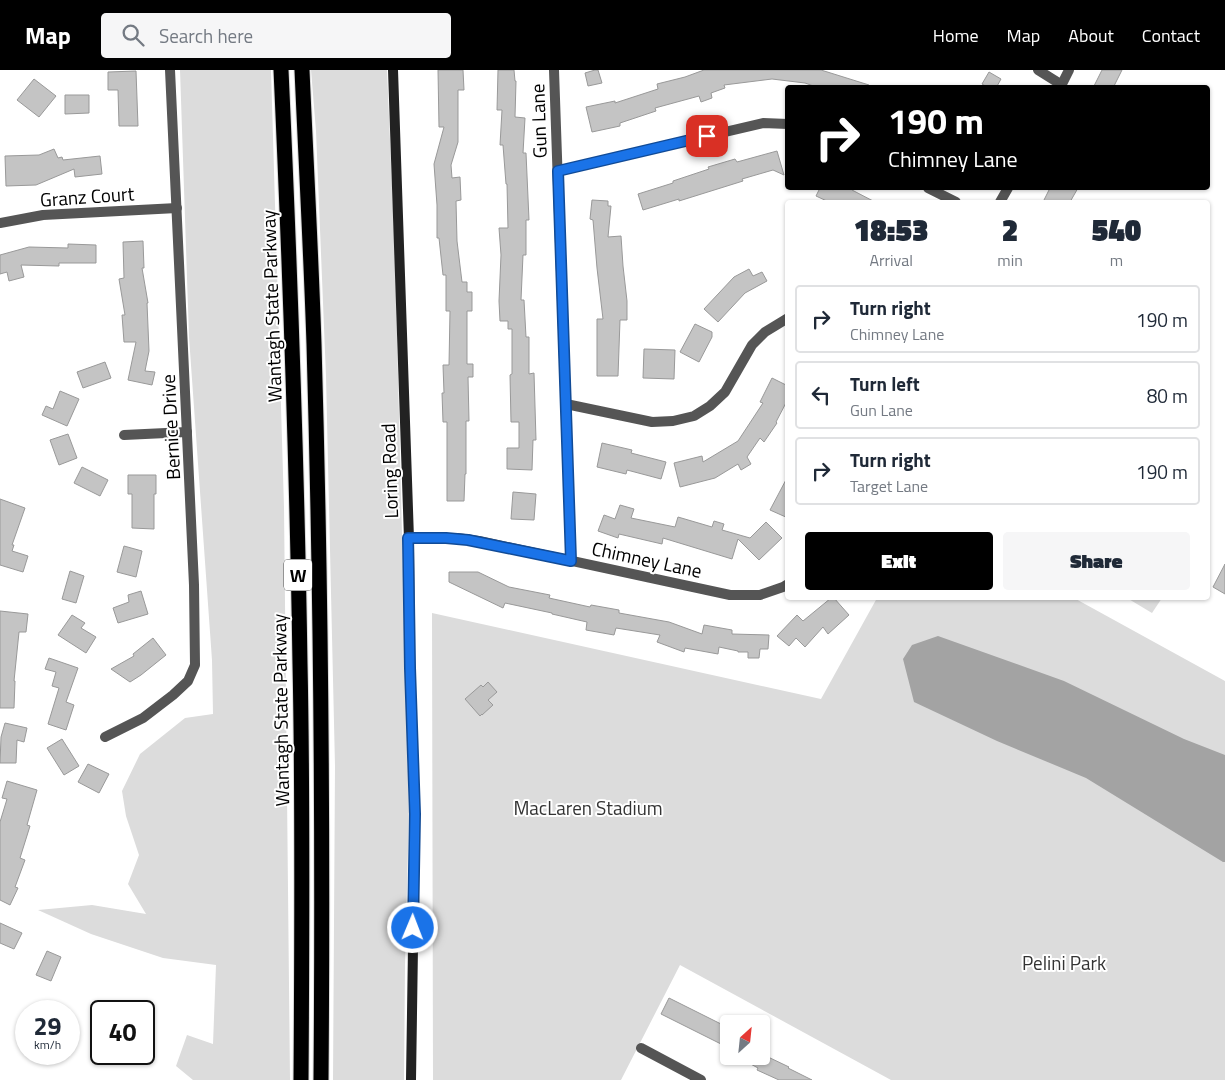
<!DOCTYPE html>
<style>
body{margin:0;font-family:"Titillium Web",sans-serif;background:#f6f6f7;color:#1f2937;height:100vh;display:flex;flex-direction:column;font-size:19px;white-space:nowrap}
*{box-sizing:border-box;margin:0}
p{font-size:16px;color:#747a83}
.icon{flex:none;width:28px;height:28px;fill:none;stroke:currentColor;stroke-width:2;stroke-linecap:round;stroke-linejoin:round}
.map{position:relative;flex:1;overflow:hidden}
.details{position:absolute;left:785px;top:130px;width:425px;height:400px;display:flex;flex-direction:column;background:#fff;border-radius:5px;box-shadow:0 1px 4px #0004}
.details>*{flex:none}
.guide{position:absolute;left:785px;top:15px;width:425px;height:105px;border-radius:5px;box-shadow:0 1px 4px #0004;background:#000;color:#fff;overflow:hidden}
.needle{width:32px;rotate:27deg}
.tools{position:absolute;left:720px;top:945px;display:grid;gap:10px}
.tools a{display:grid;place-items:center;width:50px;height:50px;border-radius:5px;background:#fff;box-shadow:0 1px 4px #0004;font-size:25px}
.speed{position:absolute;left:15px;top:930px;display:flex;gap:10px;font-size:25px;font-weight:700;text-align:center}
.speed>*{display:grid;place-content:center;width:65px;height:65px;border-radius:50%;background:#fff;box-shadow:0 1px 4px #0004;line-height:1}
.speed small{font-size:12px;font-weight:400}
.speed .limit{border:2px solid #111;border-radius:8px;background:#fff;color:#111}
.pin{position:absolute;display:grid;place-items:center;width:42px;height:42px;color:#fff;margin:-21px;border-radius:10px;box-shadow:0 2px 8px #0006}
.me{position:absolute;width:55px;margin:-28px;rotate:1deg;stroke-linejoin:round;filter:drop-shadow(0 0 4px #0008)}
.turn{display:flex;align-items:center;gap:18px;height:105px;padding:0 20px;font-size:22px}
.turn .icon{width:65px;height:65px;stroke-width:2.5}
.turn b{display:block;font-size:35px;line-height:42px}
.eta{display:flex;justify-content:space-evenly;align-items:center;height:85px;text-align:center}
.eta b{font-size:30px;font-weight:800;line-height:35px}
.button{display:flex;gap:10px;margin-top:auto;padding:10px 20px}
.button a{flex:1;height:58px;border-radius:5px;background:#000;color:#fff;font-size:20px;font-weight:800;line-height:58px;text-align:center}
.button a+a{background:#f6f6f7;color:#1f2937}
ul{padding:0;list-style:none}
li{display:flex;align-items:center;gap:15px;height:68px;margin:0 10px 8px;padding:0 10px;border:2px solid #e0e1e3;border-radius:5px}
li div{flex:1}
li b{display:block;font-size:19px}
li em{font-style:normal}
header{display:flex;align-items:center;gap:30px;box-sizing:border-box;height:70px;padding:0 25px;background:#000;color:#fff}
header strong{font-size:24px}
nav{display:flex;gap:28px;margin-inline-start:auto;font-size:18px}
.search{width:350px;height:45px;background:#f6f6f7;display:flex;align-items:center;gap:12px;box-sizing:border-box;padding:0 18px;border-radius:5px;color:#747a83;font-size:19px}
.map>svg:first-child{display:block}
.green{fill:#dcdcdc}
.water{fill:#a3a3a3}
.building{fill:#c4c4c4;stroke:#999}
.lines{fill:none;stroke-linecap:round;stroke-linejoin:round}
.highway-casing{stroke:#dbdbdb;stroke-width:17}
.street{stroke:#555;stroke-width:10}
.secondary{stroke:#222;stroke-width:10}
.highway{stroke:#000;stroke-width:15}
.route-casing{stroke:#114b97;stroke-width:12}
.route{stroke:#1a73e8;stroke-width:9}
.labels{text-anchor:middle;dominant-baseline:central;stroke-width:4;stroke-linejoin:round;paint-order:stroke}
.shield{fill:#fff;stroke:#4c4c4c;stroke-width:1}
.shield-label{font-size:18px;font-weight:bold;fill:#000}
.street-label{font-size:19px;fill:#000;stroke:#fff}
.park-label{font-size:19px;fill:#333;stroke:#fff}
</style>
<header>
<strong>Map</strong>
<div class="search"><svg class="icon" aria-label="search" viewBox="0 0 24 24"><circle cx="10" cy="10" r="6"/><path d="M15 15l6 6"/></svg>Search here</div>
<nav><a>Home</a><a>Map</a><a>About</a><a>Contact</a></nav>
</header>
<div class="map">
<svg width="1225" height="1010" viewBox="0 0 1225 1010">
<rect width="100%" height="100%" fill="#fff"/>
<g class="green">
<polygon points="180,0 271,0 284,437 290,1010 193,1010 176,996 187,965 213,974 216,895 163,888 91,864 38,840 92,835 146,844 128,814 139,785 126,746 122,721 140,684 185,648 213,644 212,590 189,267"/>
<polygon points="311,0 387,0 395,186 409,742 405,895 404,1010 333,1010 335,696 326,306 316,61"/>
<polygon points="877,528 1074,528 1225,611 1225,1010 891,1010 680,895 621,1010 433,1010 432,543 821,629"/>
<polygon points="1127,528 1162,528 1152,543"/>
</g>
<polygon class="water" points="938,566 1064,611 1184,669 1225,685 1225,792 1223,792 1086,708 997,671 914,632 903,589 912,575"/>
<g class="building">
<polygon points="438,0 463,0 464,20 458,20 458,72 451,95 452,108 460,107 461,130 456,131 457,171 462,212 467,212 467,222 472,222 472,241 467,241 467,294 473,294 473,307 468,307 469,351 466,351 466,404 465,404 464,431 447,431 447,352 443,352 442,323 444,323 443,295 449,295 450,241 446,241 446,205 443,205 439,168 437,168 437,135 434,94 444,57 439,57"/>
<polygon points="498,0 514,0 515,11 516,11 515,47 525,48 523,83 526,83 529,150 526,150 526,185 523,185 521,230 524,230 526,267 529,267 529,304 534,303 536,370 533,370 532,400 507,399 507,378 519,378 519,352 511,352 510,305 512,304 512,259 508,259 508,251 500,251 499,231 501,185 499,158 508,158 507,114 506,114 503,75 500,75 502,40 497,40"/>
<polygon points="595,0 598,0 602,13 588,16 585,3"/>
<polygon points="704,0 821,0 869,15 868,18 819,18 805,13 772,9 724,15 725,18 711,23 712,28 701,32 699,26 655,38 656,41 620,53 620,56 592,62 586,37 615,31 615,33 658,19 657,14 685,7"/>
<polygon points="1102,0 1122,0 1113,18 1093,18"/>
<polygon points="136,1 138,56 119,56 118,20 108,20 108,2"/>
<polygon points="989,2 1001,9 996,18 989,18 982,14"/>
<polygon points="34,9 56,26 39,47 17,30"/>
<polygon points="65,25 89,25 89,43 65,44"/>
<polygon points="54,79 58,88 62,87 63,90 100,86 102,104 75,107 74,99 36,115 6,116 5,86 39,85"/>
<polygon points="777,81 784,105 773,100 742,109 743,111 679,131 679,129 643,140 638,124 673,113 673,111 709,99 708,97 735,89 737,92"/>
<polygon points="820,118 853,118 852,120 875,132 829,132 816,126"/>
<polygon points="1050,118 1078,118 1070,132 1043,132"/>
<polygon points="592,130 608,131 608,136 611,136 608,167 621,166 623,196 627,231 627,250 620,250 618,306 597,306 597,249 603,249 597,198 593,150 590,149"/>
<polygon points="143,171 144,198 142,198 148,233 147,233 149,281 145,301 155,302 152,315 128,310 136,272 124,272 122,245 125,245 119,209 124,208 123,172"/>
<polygon points="68,174 96,175 96,193 59,193 59,196 21,195 24,207 9,211 7,202 0,204 0,185 29,177 68,178"/>
<polygon points="749,199 753,206 762,202 767,211 745,223 718,252 704,239 734,207"/>
<polygon points="695,254 712,262 712,267 699,292 680,282"/>
<polygon points="644,279 675,280 674,309 643,308"/>
<polygon points="105,292 111,308 83,318 77,302"/>
<polygon points="772,308 788,316 788,329 776,352 777,353 764,372 760,368 747,387 751,394 741,400 738,394 715,408 680,417 674,393 702,386 703,392 738,371 763,333 760,332"/>
<polygon points="60,321 79,329 67,356 42,345 46,336 53,339"/>
<polygon points="68,364 77,388 59,395 50,370"/>
<polygon points="602,373 632,380 631,383 666,392 661,409 627,400 626,404 597,397"/>
<polygon points="82,397 108,410 100,426 74,413"/>
<polygon points="128,405 156,405 156,424 154,424 154,459 132,458 132,424 128,424"/>
<polygon points="788,406 788,448 770,440"/>
<polygon points="513,422 536,424 534,450 511,449"/>
<polygon points="0,429 25,438 12,475 14,475 12,481 28,486 23,502 0,495"/>
<polygon points="620,435 634,439 631,448 675,457 678,447 712,457 714,451 724,454 722,460 750,468 766,452 782,468 759,490 738,469 732,489 663,468 662,474 619,464 618,468 598,461 604,445 615,449"/>
<polygon points="124,476 142,481 136,507 117,502"/>
<polygon points="1225,494 1225,524 1213,517"/>
<polygon points="70,501 84,506 76,533 62,529"/>
<polygon points="449,502 478,502 509,517 550,525 549,528 590,537 591,535 619,540 619,543 669,552 702,564 704,555 732,560 732,564 769,565 768,579 760,579 759,588 748,588 748,582 738,582 738,581 719,577 718,584 685,578 684,582 657,572 660,565 616,558 614,565 586,560 587,552 552,544 552,543 505,533 503,538 449,512"/>
<polygon points="141,521 148,544 118,553 113,538 129,532 128,525"/>
<polygon points="831,528 834,528 849,545 828,564 823,557 805,577 796,568 789,576 777,566 797,545 803,551"/>
<polygon points="0,541 28,544 26,562 19,562 14,611 15,611 14,638 0,638"/>
<polygon points="72,545 85,553 81,558 96,567 86,583 58,565"/>
<polygon points="153,568 166,585 141,605 130,612 111,599 134,586 133,584"/>
<polygon points="49,588 78,598 66,632 74,635 66,660 48,654 59,618 52,616 56,602 45,599"/>
<polygon points="488,612 497,622 488,630 493,635 482,645 482,644 480,646 465,629 481,615 483,617"/>
<polygon points="5,653 27,658 24,672 17,670 16,693 0,693 1,667"/>
<polygon points="62,669 79,696 64,705 47,678"/>
<polygon points="88,694 109,704 99,723 78,712"/>
<polygon points="7,711 37,720 27,755 30,756 20,788 25,790 15,817 18,818 10,835 0,830 0,752 7,729 2,728"/>
<polygon points="0,853 22,863 14,879 0,873"/>
<polygon points="47,881 61,887 51,911 36,905"/>
<polygon points="669,928 729,958 729,978 661,944"/>
<polygon points="736,986 766,986 789,997 788,998 812,1010 779,1010 757,1000 758,998"/>
</g>
<g class="lines">
<defs>
<g id="highway">
<path d="M281 0C290 198 297 396 300 594 303 732 302 871 301 1010"/>
<path d="M302 0C306 91 311 183 314 274 321 519 323 765 321 1010"/>
</g>
</defs>
<use href="#highway" class="highway-casing"/>
<g class="street">
<polyline points="554,0 571,491"/>
<polyline points="1038,0 1062,15"/>
<polyline points="1060,18 1069,0"/>
<polyline points="558,101 763,53 788,54"/>
<polyline points="928,118 956,132"/>
<polyline points="1000,132 1008,118"/>
<polyline points="0,153 43,145 177,138"/>
<polyline points="566,334 652,352 673,351 694,346 710,336 725,322 752,275 765,262 788,248"/>
<polyline points="124,365 187,362"/>
<polyline points="409,469 457,468 479,471 730,525 760,525 783,517 788,514"/>
<polyline points="105,667 143,648 173,625 188,611 195,595 194,515 170,0"/>
<polyline points="641,978 701,1010"/>
</g>
<polyline class="secondary" points="393,0 409,469 410,598 415,744 411,1010"/>
<use href="#highway" class="highway"/>
</g>
<g class="lines">
<defs>
<polyline id="route" points="413,858 415,744 410,598 408,468 446,468 468,470 571,491 558,101 707,66"/>
</defs>
<use href="#route" class="route-casing"/>
<use href="#route" class="route"/>
</g>
<g class="labels">
<rect class="shield" x="284" y="489.5" width="28" height="31" rx="4"/>
<g class="shield-label">
<text x="298" y="505">W</text>
</g>
<g class="street-label">
<text transform="translate(538 51) rotate(-92)">Gun Lane</text>
<text transform="translate(87 126) rotate(-4)">Granz Court</text>
<text transform="translate(271 236) rotate(-92)">Wantagh State Parkway</text>
<text transform="translate(170 357) rotate(-93)">Bernice Drive</text>
<text transform="translate(389 401) rotate(-92)">Loring Road</text>
<text transform="translate(647 489) rotate(12)">Chimney Lane</text>
<text transform="translate(280 640) rotate(-91)">Wantagh State Parkway</text>
</g>
<g class="park-label">
<text x="588" y="737">MacLaren Stadium</text>
<text x="1064" y="892">Pelini Park</text>
</g>
</g>
</svg>
<div class="tools">
<a><svg class="needle" viewBox="-14 -14 28 28"><path d="M0-13l5 13h-10z" fill="#e53935"/><path d="M0 13l5-13h-10z" fill="#747a83"/></svg></a>
</div>
<div class="speed"><div>29<small>km/h</small></div><div class="limit">40</div></div>
<div class="pin" style="left:707px;top:66px;background:#d93025"><svg class="icon" aria-label="arrive" viewBox="0 0 24 24"><path d="M6 21V4h12l-3 4 3 4H6"/></svg></div>
<svg class="me" style="left:413px;top:858px" viewBox="-20 -20 40 40"><circle r="17" fill="#1a73e8" stroke="#fff" stroke-width="3"/><path d="M0-11L8 9 0 5-8 9z" fill="#fff"/></svg>
<div class="guide">
<div class="turn"><svg class="icon" aria-label="right" viewBox="0 0 24 24"><path d="M7 20v-9h11M14 6l5 5-5 5"/></svg><div><b>190 m</b>Chimney Lane</div></div>
</div>
<section class="details">
<div class="eta">
<div><b>18:53</b><p>Arrival</p></div>
<div><b>2</b><p>min</p></div>
<div><b>540</b><p>m</p></div>
</div>
<ul>
<li><svg class="icon" aria-label="right" viewBox="0 0 24 24"><path d="M7 20v-9h11M14 6l5 5-5 5"/></svg><div><b>Turn right</b><p>Chimney Lane</p></div><em>190 m</em></li>
<li><svg class="icon" aria-label="left" viewBox="0 0 24 24"><path d="M17 20v-9H6M10 6l-5 5 5 5"/></svg><div><b>Turn left</b><p>Gun Lane</p></div><em>80 m</em></li>
<li><svg class="icon" aria-label="right" viewBox="0 0 24 24"><path d="M7 20v-9h11M14 6l5 5-5 5"/></svg><div><b>Turn right</b><p>Target Lane</p></div><em>190 m</em></li>
</ul>
<div class="button"><a>Exit</a><a>Share</a></div>
</section>
</div>
